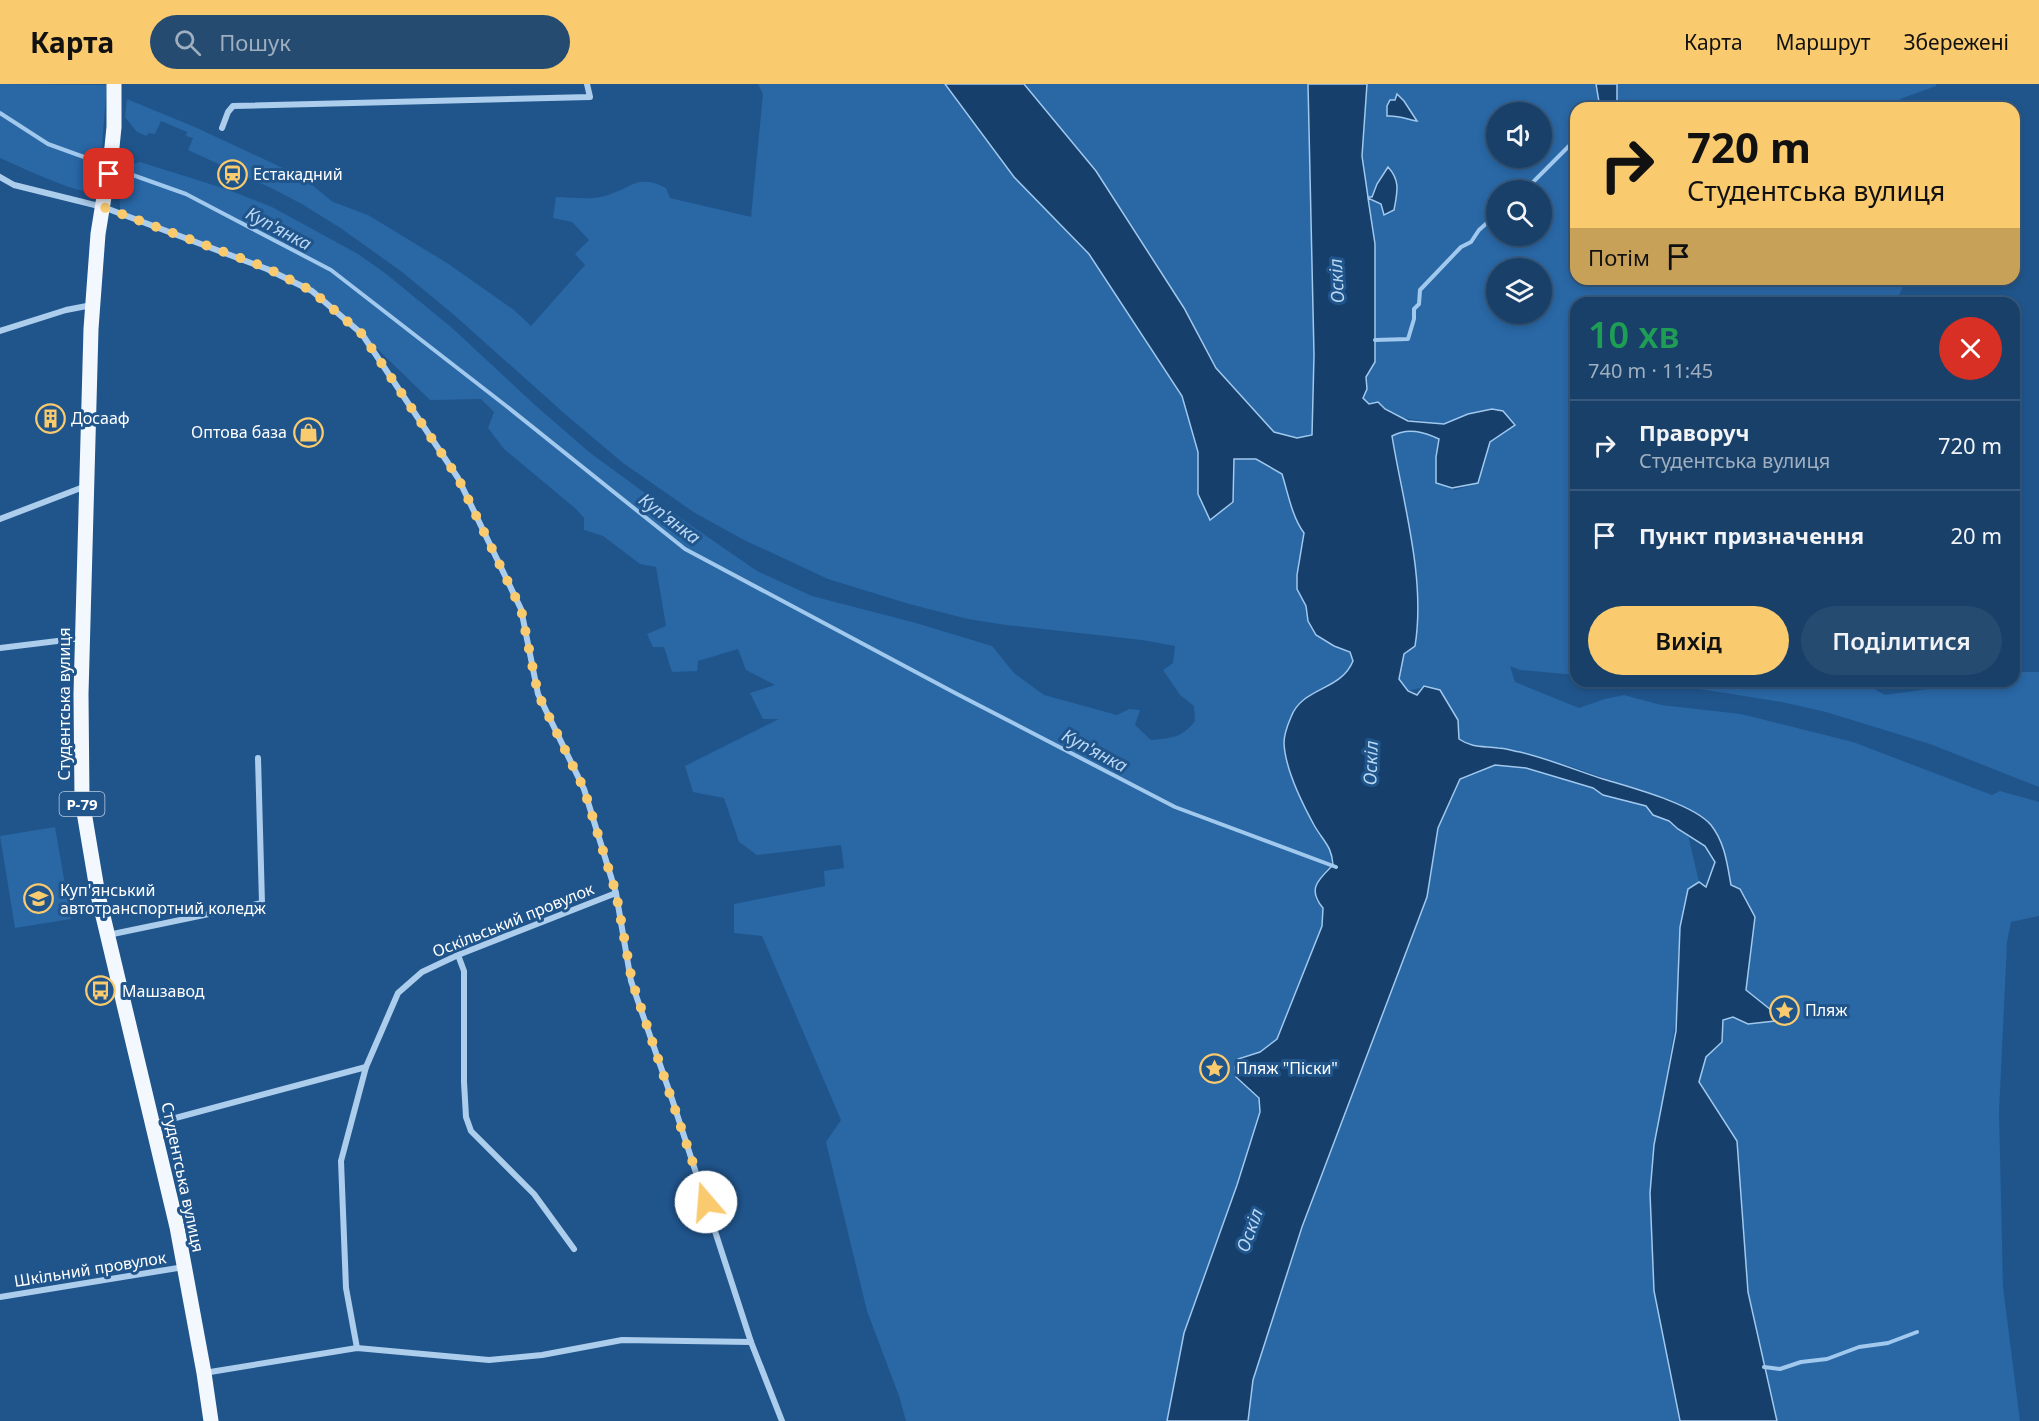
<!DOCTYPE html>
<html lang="uk">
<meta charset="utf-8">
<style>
body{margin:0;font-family:"Noto Sans",sans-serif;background:#254b71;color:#f1f3f6;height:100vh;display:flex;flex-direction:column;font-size:22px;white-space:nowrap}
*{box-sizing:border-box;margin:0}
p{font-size:20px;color:#9fafc0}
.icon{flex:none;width:33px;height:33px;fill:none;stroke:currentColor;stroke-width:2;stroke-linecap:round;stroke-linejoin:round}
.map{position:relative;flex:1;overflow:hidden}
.details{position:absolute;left:1570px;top:213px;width:450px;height:390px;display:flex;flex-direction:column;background:#184069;border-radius:18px;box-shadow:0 3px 9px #0003,0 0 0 2px #36597d}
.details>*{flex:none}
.banner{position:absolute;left:1570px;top:18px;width:450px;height:183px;border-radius:18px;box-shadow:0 3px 9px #0003,0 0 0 2px #36597d;background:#f9ca6e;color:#111;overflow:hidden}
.buttons{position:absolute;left:1486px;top:18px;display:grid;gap:12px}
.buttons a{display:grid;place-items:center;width:66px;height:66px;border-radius:50%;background:#184069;box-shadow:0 3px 9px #0003,0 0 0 2px #36597d;font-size:30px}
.pin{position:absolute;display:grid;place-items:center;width:51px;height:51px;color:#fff;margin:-26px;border-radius:12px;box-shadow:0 3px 9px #0006}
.me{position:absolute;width:66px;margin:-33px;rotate:342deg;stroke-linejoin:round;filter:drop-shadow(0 0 4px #0008)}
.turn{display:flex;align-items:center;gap:21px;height:126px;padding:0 18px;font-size:27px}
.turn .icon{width:78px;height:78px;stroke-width:2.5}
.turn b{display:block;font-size:42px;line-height:51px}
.then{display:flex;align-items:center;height:57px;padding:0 18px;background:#0003;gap:12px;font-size:22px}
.round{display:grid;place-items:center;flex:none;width:63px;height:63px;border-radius:32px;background:#254b71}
.headline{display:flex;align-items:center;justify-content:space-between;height:102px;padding:0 18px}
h1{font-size:36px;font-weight:600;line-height:45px;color:#1e9e55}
.cta{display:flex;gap:12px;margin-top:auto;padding:12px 18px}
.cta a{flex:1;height:69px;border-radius:36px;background:#f9ca6e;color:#111;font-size:24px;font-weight:600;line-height:69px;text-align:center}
.cta a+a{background:#254b71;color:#f1f3f6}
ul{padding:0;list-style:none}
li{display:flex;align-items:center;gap:18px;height:90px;padding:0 18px;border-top:2px solid #36597d}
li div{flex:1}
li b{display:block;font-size:22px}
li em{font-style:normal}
header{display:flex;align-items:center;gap:36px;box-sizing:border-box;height:84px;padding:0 30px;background:#f9ca6e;color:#111}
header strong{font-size:28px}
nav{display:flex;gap:33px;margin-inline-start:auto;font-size:21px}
.search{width:420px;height:54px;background:#254b71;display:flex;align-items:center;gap:15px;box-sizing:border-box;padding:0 21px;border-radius:33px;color:#9fafc0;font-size:22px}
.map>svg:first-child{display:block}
.green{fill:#2967a5;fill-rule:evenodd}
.water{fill:#163f6b;stroke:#a1c8ed;stroke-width:1.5}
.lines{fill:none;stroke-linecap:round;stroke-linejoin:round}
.stream{stroke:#a1c8ed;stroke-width:4}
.minor{stroke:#adcdec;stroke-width:6}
.primary{stroke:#f3f8ff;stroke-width:15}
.route{stroke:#f9ca6e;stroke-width:10;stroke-dasharray:0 18}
.labels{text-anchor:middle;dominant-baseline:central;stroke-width:6;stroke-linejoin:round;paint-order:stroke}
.shield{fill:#20558c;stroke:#bcccdc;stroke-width:1.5}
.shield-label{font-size:15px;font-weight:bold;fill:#fff}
.poi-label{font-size:16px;fill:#fff;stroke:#20558c;text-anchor:start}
.street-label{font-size:16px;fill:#fff;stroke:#20558c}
.water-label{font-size:18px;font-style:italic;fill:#b9d7f3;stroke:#20558c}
</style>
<header>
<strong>Карта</strong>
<div class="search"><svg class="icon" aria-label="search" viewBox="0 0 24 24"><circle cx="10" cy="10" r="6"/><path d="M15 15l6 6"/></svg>Пошук</div>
<nav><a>Карта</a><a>Маршрут</a><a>Збережені</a></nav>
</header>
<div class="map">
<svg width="2039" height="1337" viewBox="0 0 2039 1337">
<rect width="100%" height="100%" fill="#20558c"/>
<g class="green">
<path d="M0 0 107 1 99 97C96 102 95 106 89 107 75 109 16 81 0 74Z"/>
<path d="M758 0H948L1014 93 1089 170 1182 312 1198 368V410L1233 417 1234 375 1256 374 1282 390 1294 431 1304 451 1297 505 1306 522 1308 537 1334 562 1350 568 1353 577C1340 608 1301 602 1291 634 1276 679 1299 707 1321 744 1325 751 1333 761 1333 769 1332 783 1328 782 1321 793 1318 798 1317 808 1315 815L1323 824 1322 842 1277 957 1260 968 1238 975 1236 993 1259 1014 1260 1028 1237 1101 1187 1241 1167 1337H906L899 1312 867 1227 826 1058 841 1036 762 852 734 849V820L825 802 824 787 844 784 841 761 757 771 739 758 724 714 693 708 685 682 779 635H763L750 609 775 601 746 586 738 565 698 577 697 587 672 588 664 563H653L647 550 666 542 656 483 640 480 603 452 584 446V434L576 425 504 365 488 344 494 328 481 315 430 316 362 250 312 207 287 194 121 130C118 112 120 99 124 82L140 78 226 105 272 123 358 170 385 189 451 243 535 321 589 368 660 420 757 487 812 512 916 539 992 562 1014 589 1044 611 1117 631 1129 625 1140 626 1135 641 1151 656C1171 654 1182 654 1195 637L1194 622 1180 611 1163 586 1173 579 1175 562 1142 556 1006 541 968 535 909 520 828 495 744 456 695 429 623 379 565 330 453 230 402 188 342 145 302 120 271 104 188 66 193 54 186 52 187 48 161 37 155 50 148 49 147 52 137 48 125 33 127 15 197 44 302 93 333 118 368 131 447 179 514 226 531 242 585 181 575 170 589 156 572 138 553 134 556 113C573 113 592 117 608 111 633 103 638 90 666 104L670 114 751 133 763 10Z"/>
<polygon points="1024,0 1308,0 1314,246 1312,352 1297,354 1274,348 1220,289 1184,224 1096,87"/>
<path d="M1367 0H1936V2L1900 15 1901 24H1576V195H1907L1895 219H1576V591L1520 586 1510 582 1515 598 1579 624 1605 615 1624 611 1661 621 1741 630 1853 658 1992 711 2000 707 2039 718V832L2011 838 2007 858 1999 1028 2003 1203 2020 1337H1777L1748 1208 1737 1057 1699 998 1706 973 1722 958 1723 936 1733 933 1748 940 1740 805 1728 799 1688 725 1665 715 1567 681 1504 665 1476 663 1461 694 1495 681 1526 684 1593 704 1603 711 1646 722 1653 731 1669 737 1670 741 1671 739 1688 751 1699 798 1687 809 1679 855 1677 928 1653 1074 1657 1222 1679 1337H1248L1253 1296 1306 1132 1427 813 1438 744 1460 695 1458 636 1440 606 1424 603 1408 607 1399 595 1404 569 1415 561 1418 542 1417 494 1392 352C1408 344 1423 348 1439 355L1436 373V399L1455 406 1478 399 1490 358 1468 330 1444 340 1403 334 1385 325 1378 318 1369 320 1363 314 1375 160 1362 72ZM1497 28H1542V74H1497ZM1497 106H1542V152H1497ZM1497 184H1542V230H1497Z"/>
<polygon points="2015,588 2039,588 2039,703 1930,660 1826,628 1782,618 1675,601 1637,597 1860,597 1885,611 1935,604 1946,597 2014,597"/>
<polygon points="55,743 71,835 15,844 0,752"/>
</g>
<g class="water">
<path d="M945 0H1024L1096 87 1184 224 1216 284 1274 348 1297 354 1312 351 1314 271 1308 0H1367L1362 72 1368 113H1372L1377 100 1388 83C1401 97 1397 109 1394 126L1384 131 1381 120 1368 114 1375 160V278L1366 293 1367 305 1363 314 1369 320 1378 318 1385 325 1408 337 1444 340 1468 330 1492 325 1503 327 1515 341 1490 358 1478 399 1452 404 1436 399V373L1439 355C1424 348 1408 343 1392 352 1403 419 1426 495 1415 562L1404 570 1399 595 1408 607 1417 611 1424 602 1440 606 1458 636 1459 655C1472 664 1483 662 1498 664 1505 664 1513 667 1520 668 1549 675 1575 686 1603 695 1629 703 1694 720 1711 741 1725 759 1727 779 1731 801L1740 805 1755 833 1746 906 1776 930 1775 937 1748 940 1733 933 1723 936 1722 958 1706 973 1699 998 1737 1057 1748 1208 1777 1337H1680L1654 1207 1650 1109 1654 1061 1676 947 1680 843 1688 805 1699 798 1706 803 1715 778 1705 762 1678 745 1669 737 1653 731 1646 722 1603 711 1593 704 1526 684 1495 681 1460 695 1438 744 1427 813 1302 1143 1253 1296 1248 1337H1167L1184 1249 1237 1101 1260 1028 1259 1014 1236 993 1235 983 1238 975 1260 968 1277 955 1322 842 1323 824C1307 805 1318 796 1333 781 1332 762 1323 757 1314 741 1302 719 1285 685 1284 659 1284 652 1288 640 1291 633 1302 603 1341 607 1353 577L1350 568 1334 562 1316 551 1308 537 1306 522 1297 505V491L1304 449C1292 433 1288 409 1282 390L1256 375H1234L1233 418 1210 436 1198 410V368L1182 312 1089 170 1014 93Z"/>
<polygon points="1596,0 1617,0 1617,24 1596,24 1599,18"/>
<path d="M1397 10 1404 17 1417 37C1406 35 1398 31 1387 32V22L1390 16H1395Z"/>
</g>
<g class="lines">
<g class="stream">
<polyline points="0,29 48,60 106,81"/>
<polyline points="113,84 186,110 331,186 505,321 685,465 957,610 1175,723 1336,783"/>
<polyline points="1525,106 1576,55"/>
<polyline points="1375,256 1408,255 1414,235 1414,225 1419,220 1420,206 1461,163 1471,158 1479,146 1497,130"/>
<polyline points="1764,1283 1780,1285 1801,1278 1827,1275 1859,1263 1888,1259 1917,1248"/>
</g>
<g class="minor">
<polyline points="222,44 228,28 233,22 590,13 587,0"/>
<polyline points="0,93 14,101 103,123 267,185 312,207 362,250 458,394 521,525 538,610 584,705 616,809 631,897 672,1015 751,1258 782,1337"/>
<polyline points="0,247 66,226 92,221"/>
<polyline points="0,435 86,402"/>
<polyline points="0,564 82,554"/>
<polyline points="108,851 262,819 258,674"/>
<polyline points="458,871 464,887 464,998 466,1033 471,1047 534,1110 574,1165"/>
<polyline points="153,1040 366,983"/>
<polyline points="0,1213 184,1183"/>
<polyline points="357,1264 346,1204 341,1077 366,983 398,909 422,888 458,871 616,809"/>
<polyline points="204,1289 357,1264 489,1276 542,1271 622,1256 751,1258"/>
</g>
<polyline class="primary" points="114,0 114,43 112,63 98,150 91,245 81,610 82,716 98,811 177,1143 204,1289 211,1337"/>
</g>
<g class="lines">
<polyline class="route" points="109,90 103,123 267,184 312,207 362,250 458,394 521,525 538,610 584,705 616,809 632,897 706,1118"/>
</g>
<defs>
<symbol id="station-ring" viewBox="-11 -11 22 22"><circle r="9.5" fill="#20558c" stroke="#f9ca6e" stroke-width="1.5"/><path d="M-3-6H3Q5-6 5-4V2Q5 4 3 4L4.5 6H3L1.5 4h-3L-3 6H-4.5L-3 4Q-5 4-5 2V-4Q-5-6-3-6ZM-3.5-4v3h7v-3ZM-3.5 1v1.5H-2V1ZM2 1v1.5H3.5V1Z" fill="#f9ca6e"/></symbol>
<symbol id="building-ring" viewBox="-11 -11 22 22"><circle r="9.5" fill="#20558c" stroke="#f9ca6e" stroke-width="1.5"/><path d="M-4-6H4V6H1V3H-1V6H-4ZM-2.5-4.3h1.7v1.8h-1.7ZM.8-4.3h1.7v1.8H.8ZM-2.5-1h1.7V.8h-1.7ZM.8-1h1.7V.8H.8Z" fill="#f9ca6e"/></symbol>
<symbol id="shop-ring" viewBox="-11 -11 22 22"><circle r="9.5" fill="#20558c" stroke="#f9ca6e" stroke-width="1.5"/><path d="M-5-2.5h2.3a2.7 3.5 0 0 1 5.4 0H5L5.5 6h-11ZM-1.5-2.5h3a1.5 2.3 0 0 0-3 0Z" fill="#f9ca6e"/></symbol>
<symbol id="university-ring" viewBox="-11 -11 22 22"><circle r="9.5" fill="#20558c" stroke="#f9ca6e" stroke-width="1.5"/><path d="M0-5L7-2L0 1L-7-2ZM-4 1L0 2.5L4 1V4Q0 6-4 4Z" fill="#f9ca6e"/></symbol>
<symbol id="bus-ring" viewBox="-11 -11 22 22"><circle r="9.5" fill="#20558c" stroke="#f9ca6e" stroke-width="1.5"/><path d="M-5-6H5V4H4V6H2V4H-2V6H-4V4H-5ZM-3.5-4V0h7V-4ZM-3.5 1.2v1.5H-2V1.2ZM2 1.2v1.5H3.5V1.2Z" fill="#f9ca6e"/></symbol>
<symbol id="sight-ring" viewBox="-11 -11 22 22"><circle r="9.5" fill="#20558c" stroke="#f9ca6e" stroke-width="1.5"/><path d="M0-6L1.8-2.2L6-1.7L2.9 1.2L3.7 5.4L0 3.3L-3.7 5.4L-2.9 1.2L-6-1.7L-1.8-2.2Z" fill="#f9ca6e"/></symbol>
</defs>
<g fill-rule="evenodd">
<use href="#station-ring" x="216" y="74" width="33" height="33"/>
<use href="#building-ring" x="34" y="318" width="33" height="33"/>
<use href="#shop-ring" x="292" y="332" width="33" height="33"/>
<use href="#university-ring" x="22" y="798" width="33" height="33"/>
<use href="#bus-ring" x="84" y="890" width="33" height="33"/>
<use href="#sight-ring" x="1768" y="910" width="33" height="33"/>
<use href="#sight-ring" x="1198" y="968" width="33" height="33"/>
</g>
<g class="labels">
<rect class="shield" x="59.5" y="708" width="45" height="24" rx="4.5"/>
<g class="shield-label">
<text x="82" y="720">Р-79</text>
</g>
<g class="poi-label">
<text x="253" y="90">Естакадний</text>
<text x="71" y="334">Досааф</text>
<text x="287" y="348" text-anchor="end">Оптова база</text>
<text x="60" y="806">Куп'янський<tspan x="60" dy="18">автотранспортний коледж</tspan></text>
<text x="122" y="907">Машзавод</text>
<text x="1805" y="926">Пляж</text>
<text x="1236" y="984">Пляж "Піски"</text>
</g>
<g class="street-label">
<text transform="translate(64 620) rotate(-90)">Студентська вулиця</text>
<text transform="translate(513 836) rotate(-22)">Оскільський провулок</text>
<text transform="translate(183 1093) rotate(78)">Студентська вулиця</text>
<text transform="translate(90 1185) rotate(-9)">Шкільний провулок</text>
</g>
<g class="water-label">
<text transform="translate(279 144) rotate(28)">Куп'янка</text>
<text transform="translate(1336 197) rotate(-93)">Оскіл</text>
<text transform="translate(670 434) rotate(37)">Куп'янка</text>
<text transform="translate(1095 666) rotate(28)">Куп'янка</text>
<text transform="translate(1370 679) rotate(-88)">Оскіл</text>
<text transform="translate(1249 1146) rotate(-70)">Оскіл</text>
</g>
</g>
</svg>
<div class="buttons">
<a><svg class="icon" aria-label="sound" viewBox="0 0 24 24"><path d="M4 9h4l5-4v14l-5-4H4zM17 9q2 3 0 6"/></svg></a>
<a><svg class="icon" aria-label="search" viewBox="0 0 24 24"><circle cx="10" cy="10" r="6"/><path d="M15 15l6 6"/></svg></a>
<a><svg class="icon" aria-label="layers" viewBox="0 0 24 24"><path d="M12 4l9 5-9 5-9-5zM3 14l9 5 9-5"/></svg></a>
</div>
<div class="pin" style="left:109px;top:90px;background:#d93025"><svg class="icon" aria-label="arrive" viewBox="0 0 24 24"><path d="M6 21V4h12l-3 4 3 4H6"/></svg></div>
<svg class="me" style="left:706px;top:1118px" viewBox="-20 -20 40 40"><circle r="19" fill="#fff"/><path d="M0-13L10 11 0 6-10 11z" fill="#f9ca6e"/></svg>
<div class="banner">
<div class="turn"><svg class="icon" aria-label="right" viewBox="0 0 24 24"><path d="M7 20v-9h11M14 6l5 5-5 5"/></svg><div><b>720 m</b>Студентська вулиця</div></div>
<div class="then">Потім<svg class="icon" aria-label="arrive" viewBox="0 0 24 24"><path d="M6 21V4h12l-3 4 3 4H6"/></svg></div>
</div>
<section class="details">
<div class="headline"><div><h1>10 хв</h1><p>740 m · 11:45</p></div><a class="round" style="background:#d93025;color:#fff"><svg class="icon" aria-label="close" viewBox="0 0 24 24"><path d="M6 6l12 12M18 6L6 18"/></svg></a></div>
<ul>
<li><svg class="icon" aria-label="right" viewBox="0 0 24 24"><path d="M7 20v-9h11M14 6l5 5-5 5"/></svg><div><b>Праворуч</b><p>Студентська вулиця</p></div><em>720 m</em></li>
<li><svg class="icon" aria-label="arrive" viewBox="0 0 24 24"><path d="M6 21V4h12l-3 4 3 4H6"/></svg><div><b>Пункт призначення</b></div><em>20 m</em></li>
</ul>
<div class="cta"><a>Вихід</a><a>Поділитися</a></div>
</section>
</div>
